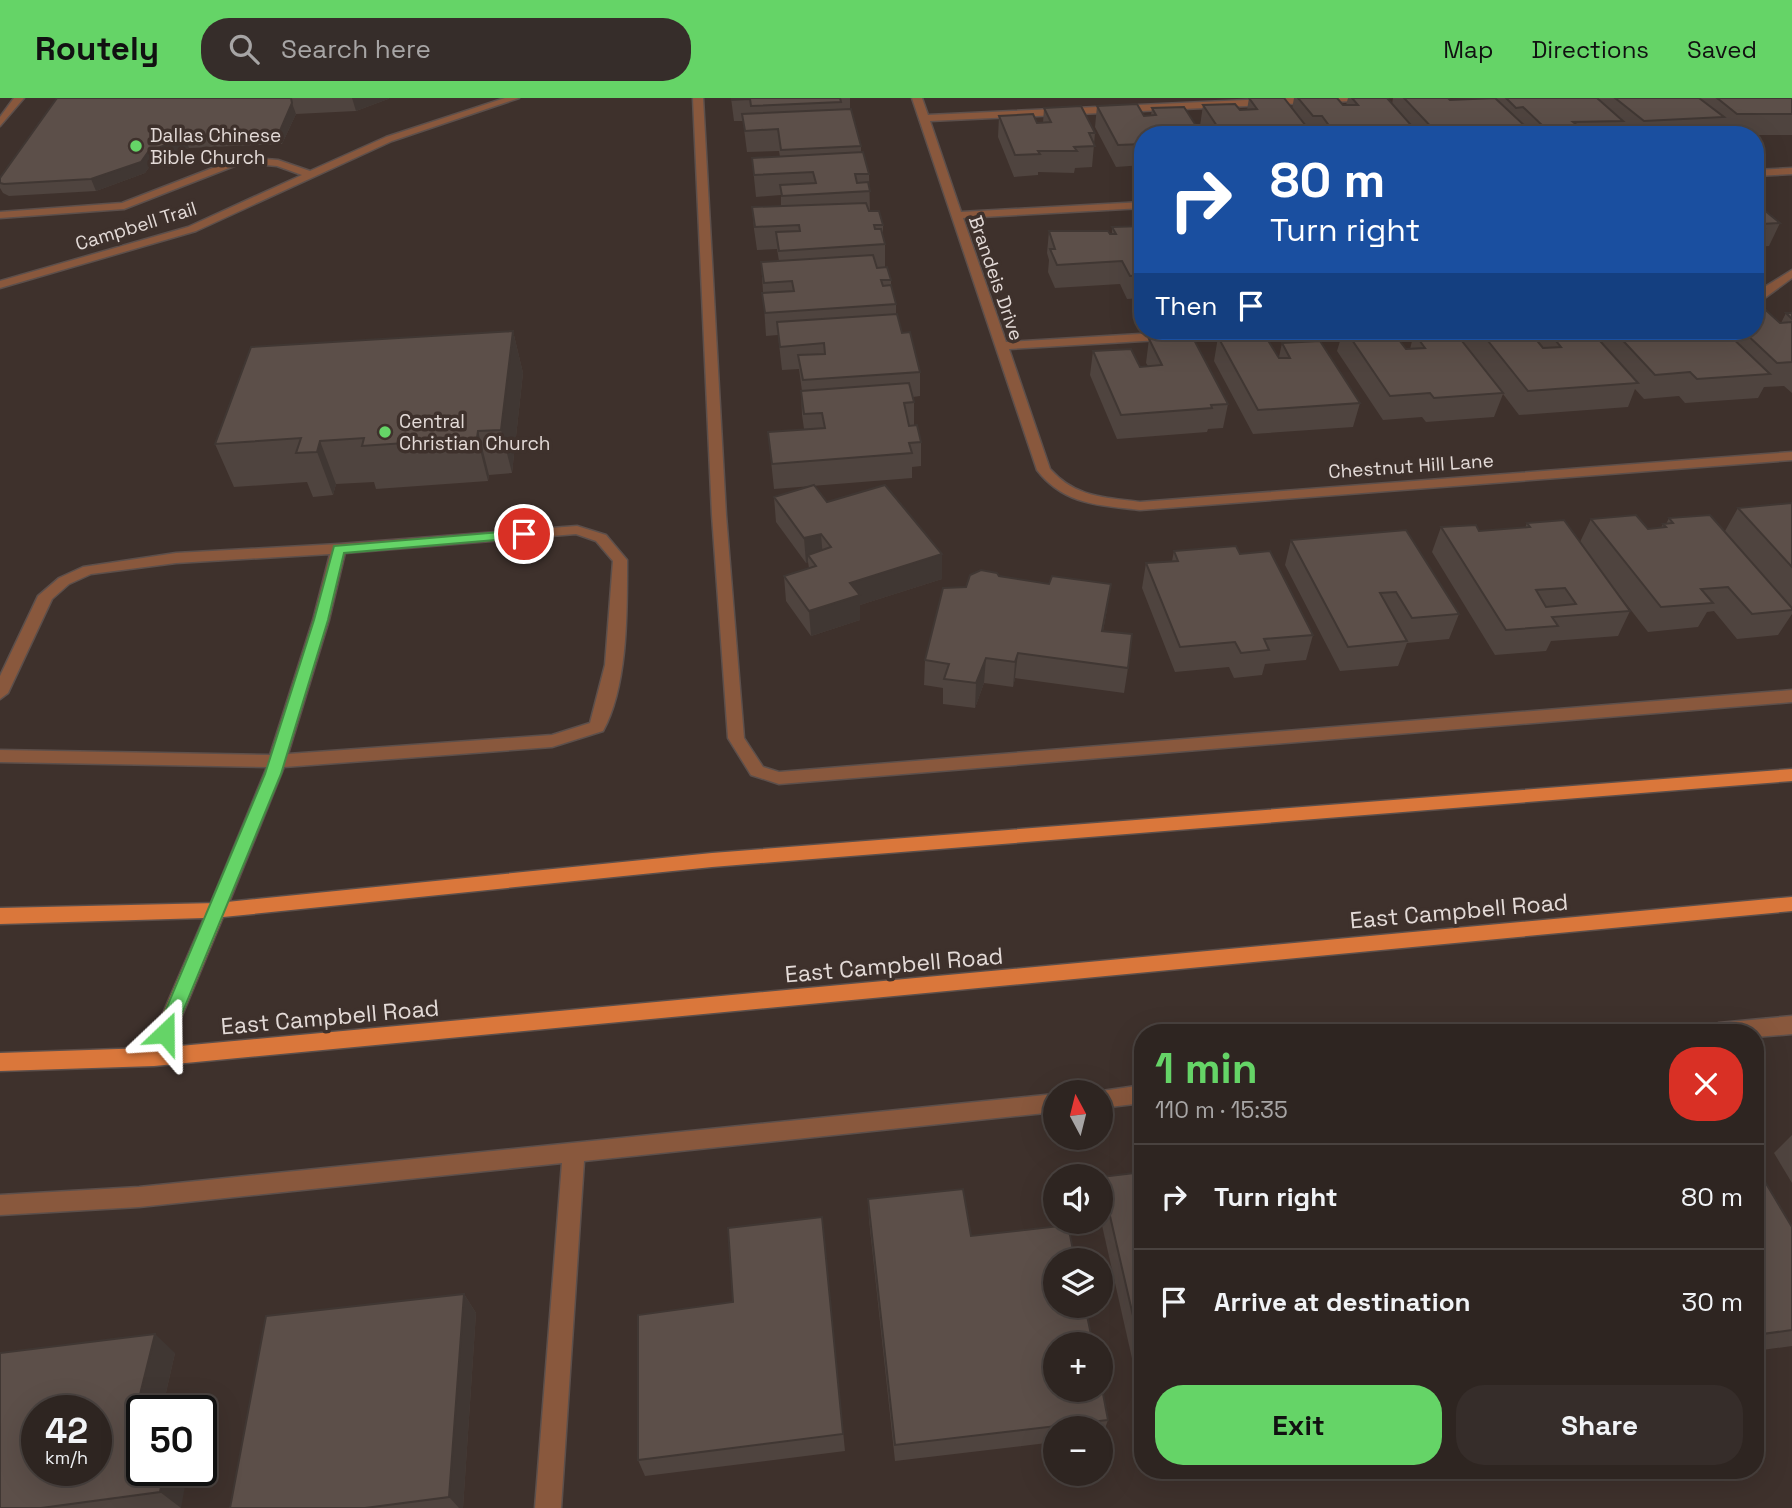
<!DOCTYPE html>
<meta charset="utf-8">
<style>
body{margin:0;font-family:"Space Grotesk",sans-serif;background:#362d2a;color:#f1f3f6;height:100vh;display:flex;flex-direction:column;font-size:26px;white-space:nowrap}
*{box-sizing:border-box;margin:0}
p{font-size:23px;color:#a7a5a5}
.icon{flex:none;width:38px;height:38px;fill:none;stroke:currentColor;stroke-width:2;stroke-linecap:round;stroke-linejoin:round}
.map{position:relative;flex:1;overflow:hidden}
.details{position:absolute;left:1134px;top:926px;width:630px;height:455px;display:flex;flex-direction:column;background:#2e2521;border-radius:28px;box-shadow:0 7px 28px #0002,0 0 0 2px #49423f}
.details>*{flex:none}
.hud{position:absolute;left:1134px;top:28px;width:630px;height:214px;border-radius:28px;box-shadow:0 7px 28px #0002,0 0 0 2px #49423f;background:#1a4fa0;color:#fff;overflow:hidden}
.needle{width:46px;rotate:353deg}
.controls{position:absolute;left:1043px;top:982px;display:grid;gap:14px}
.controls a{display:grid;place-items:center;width:70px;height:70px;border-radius:50%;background:#2e2521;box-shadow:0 7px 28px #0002,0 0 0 2px #49423f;font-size:35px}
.speed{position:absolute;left:21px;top:1297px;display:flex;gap:14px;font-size:35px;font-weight:700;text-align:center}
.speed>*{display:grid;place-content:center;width:91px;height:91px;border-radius:50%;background:#2e2521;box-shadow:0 7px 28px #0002,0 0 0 2px #49423f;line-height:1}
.speed small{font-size:18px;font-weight:400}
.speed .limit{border:4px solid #111;border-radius:10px;background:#fff;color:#111}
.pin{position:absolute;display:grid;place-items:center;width:60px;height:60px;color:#fff;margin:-30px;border:4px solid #fff;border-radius:50%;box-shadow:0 2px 7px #0007}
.me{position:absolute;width:77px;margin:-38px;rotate:23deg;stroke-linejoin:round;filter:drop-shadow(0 0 5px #0008)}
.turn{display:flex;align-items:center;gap:24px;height:147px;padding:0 21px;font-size:32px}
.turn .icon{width:91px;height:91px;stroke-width:2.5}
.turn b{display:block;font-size:49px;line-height:60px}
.then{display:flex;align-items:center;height:66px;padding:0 21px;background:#0003;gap:14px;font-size:26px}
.round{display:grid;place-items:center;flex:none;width:74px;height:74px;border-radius:28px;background:#362d2a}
.summary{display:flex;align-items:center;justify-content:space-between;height:119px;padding:0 21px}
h1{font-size:42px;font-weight:700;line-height:52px;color:#65d467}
.primary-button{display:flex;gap:14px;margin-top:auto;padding:14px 21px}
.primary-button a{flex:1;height:80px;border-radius:28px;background:#65d467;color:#111;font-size:28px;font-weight:700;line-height:80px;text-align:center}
.primary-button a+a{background:#362d2a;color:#f1f3f6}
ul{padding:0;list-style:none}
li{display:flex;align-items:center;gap:21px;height:105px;padding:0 21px;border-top:2px solid #49423f}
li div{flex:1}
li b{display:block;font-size:26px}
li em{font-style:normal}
header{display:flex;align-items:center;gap:42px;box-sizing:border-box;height:98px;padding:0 35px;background:#65d467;color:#111}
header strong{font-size:33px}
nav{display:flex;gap:38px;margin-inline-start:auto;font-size:24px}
.search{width:490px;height:63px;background:#362d2a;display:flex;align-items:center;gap:18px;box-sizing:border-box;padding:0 24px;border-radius:28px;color:#a7a5a5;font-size:26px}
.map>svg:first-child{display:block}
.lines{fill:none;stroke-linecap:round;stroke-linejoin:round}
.minor-casing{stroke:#5c4f4b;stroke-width:3}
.major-casing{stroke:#5c4f4b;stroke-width:3}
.minor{fill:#89583d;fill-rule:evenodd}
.major{fill:#da773b;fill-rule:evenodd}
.wall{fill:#4f443f}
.shaded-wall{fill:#403733}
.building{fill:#5c4f49;stroke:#403733;stroke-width:2;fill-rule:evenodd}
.route{fill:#65d467;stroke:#428a43;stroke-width:2}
.poi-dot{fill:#65d467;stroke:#3e312c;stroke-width:2.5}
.labels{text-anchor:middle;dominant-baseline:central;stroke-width:7;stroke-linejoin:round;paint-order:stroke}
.far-poi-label{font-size:19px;fill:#e3dad7;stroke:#3e312c;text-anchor:start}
.far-street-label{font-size:19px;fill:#e3dad7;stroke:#3e312c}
.street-label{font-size:23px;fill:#e3dad7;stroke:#3e312c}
</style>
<header>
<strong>Routely</strong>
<div class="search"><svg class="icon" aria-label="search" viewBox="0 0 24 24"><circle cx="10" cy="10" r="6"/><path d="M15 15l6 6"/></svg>Search here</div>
<nav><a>Map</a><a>Directions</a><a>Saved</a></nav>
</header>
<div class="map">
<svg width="1792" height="1410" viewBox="0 0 1792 1410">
<rect width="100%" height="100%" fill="#3e312c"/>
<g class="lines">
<defs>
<g id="minor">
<polygon points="14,0 24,0 0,28 0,19"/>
<polygon points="505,0 519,0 392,43 196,133 0,190 0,183 188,129 302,77 277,68 242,65 124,111 0,120 0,114 122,105 241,59 278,62 310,73 386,39"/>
<polygon points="693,0 703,0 726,417 744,640 763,669 779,674 1792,592 1792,604 779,686 751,677 728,640 712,417"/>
<path d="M912 0H922L928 17 1290 0H1355L1350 3 930 23 961 114 1143 104V110L963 120 1006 244 1190 233H1251L1245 237 1009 251 1050 371C1076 400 1104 399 1140 404L1792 354V362L1140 412C1099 407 1064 407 1037 372Z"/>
<polygon points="1792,70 1792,76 1755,78 1755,72"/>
<polygon points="1792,172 1792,180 1766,199 1755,202 1755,195"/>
<path d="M577 428 606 437 627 462C627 513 628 588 603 633L552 649 284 669 224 817 217 819 210 817 208 812 267 669 0 664V652L270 657 313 522 330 456 176 465 91 476 69 486 52 501 8 595 0 601V578L38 498 59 480 83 469 176 455 339 446ZM576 436 596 443 613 463 605 567 590 625 552 637 288 656 329 522 345 455Z"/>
<polygon points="1792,918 1792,936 1755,939 1755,934 1709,934 1712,928 1719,925"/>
<polygon points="1143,987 1143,1005 1101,1010 1101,994 1095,994"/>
<polygon points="1055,996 1055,1014 584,1063 561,1410 535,1410 562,1065 139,1109 0,1117 0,1097 139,1089"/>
</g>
<polygon id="major" points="1792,671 1792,683 712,769 223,819 169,949 1792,799 1792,813 154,968 0,973 0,955 148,950 204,820 0,826 0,810 217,805 712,755"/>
</defs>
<use href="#minor" class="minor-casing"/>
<use href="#major" class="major-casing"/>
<use href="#minor" class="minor"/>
<use href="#major" class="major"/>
</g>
<g class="wall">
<polygon points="57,0 389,0 388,1 356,13 296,16 282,46 189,50 152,65 145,75 96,93 9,98 3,95 0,90 0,80"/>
<polygon points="731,0 850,0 850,11 861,48 861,54 869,76 870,113 883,127 883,139 885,146 885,169 891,182 891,187 896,206 896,216 902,235 920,274 920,298 913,299 914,304 914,327 921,344 921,368 912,369 912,380 774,391 768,334 804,331 802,317 801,293 802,293 799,271 782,272 778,237 766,238 761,164 779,163 777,151 757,152 754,131 752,109 781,108 781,97 756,99 752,60 780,59 779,53 747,54 743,23 734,23"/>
<polygon points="1249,0 1292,11 1294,0 1337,0 1343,7 1346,7 1348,0 1387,0 1392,6 1393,0 1448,0 1450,2 1489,0 1792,0 1792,37 1727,37 1719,30 1716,37 1626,37 1620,31 1618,37 1206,37 1200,28 1203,7 1240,12 1247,12"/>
<polygon points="1097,8 1144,18 1151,17 1152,10 1202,37 1143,37 1143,67 1116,69 1095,29"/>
<polygon points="1044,10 1095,35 1092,69 1075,70 1074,75 1038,74 1038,77 1014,79 998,39 999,18 1037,25 1043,25"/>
<polygon points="1755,107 1780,125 1769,148 1755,149"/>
<polygon points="1143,128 1143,200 1127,201 1120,186 1055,190 1048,174 1049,162 1047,155 1049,133 1112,136 1112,129"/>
<polygon points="1786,215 1792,215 1792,295 1784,288 1764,289 1758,300 1685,305 1679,298 1644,301 1635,291 1628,309 1519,317 1503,296 1494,319 1426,324 1422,319 1383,322 1337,253 1343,233 1392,233 1406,251 1410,251 1414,235 1459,240 1462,233 1755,233 1781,225"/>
<polygon points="513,233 523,275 512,375 489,377 488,383 376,391 374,384 336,386 333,397 313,399 307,384 234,389 215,346"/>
<polygon points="1218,239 1279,259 1282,245 1360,305 1353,329 1253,336 1214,263"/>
<polygon points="1149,241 1228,306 1223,330 1208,331 1207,334 1117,341 1090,277 1093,253 1140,269 1148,268 1146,265"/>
<polygon points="774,399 827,404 942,456 942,481 860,507 860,522 811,538 786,503 784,478 809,470 808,464 806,465 776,424"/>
<polygon points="1792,405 1792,516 1778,537 1737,541 1714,513 1707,514 1698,529 1648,534 1606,480 1630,513 1618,538 1551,543 1546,553 1495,557 1432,454 1441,429 1479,433 1525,430 1527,425 1580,444 1591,421 1648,431 1661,430 1663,426 1666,426 1669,420 1725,433 1738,410"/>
<polygon points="1291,442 1459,516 1449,541 1407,545 1398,568 1340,573 1285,467"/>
<polygon points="1174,453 1240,456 1313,537 1306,562 1265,566 1262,577 1234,580 1229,569 1175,574 1142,490 1146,465 1172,463"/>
<polygon points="999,478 1107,511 1103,533 1128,570 1124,595 1015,580 1013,589 984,585 975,610 943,606 943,590 924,587 925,562 966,489"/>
<polygon points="1792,1037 1792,1085 1774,1055"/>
<polygon points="1755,1067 1792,1129 1792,1248 1755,1253"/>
<polygon points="1143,1074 1143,1309 1101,1123 1101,1079"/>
<polygon points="868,1101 971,1138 1108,1322 1102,1339 1101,1339 1101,1330 1055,1330 1055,1344 895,1363 869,1122"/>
<polygon points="822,1119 845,1353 645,1378 638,1362 733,1204"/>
<polygon points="464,1196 476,1215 463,1410 230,1410"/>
<polygon points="175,1255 162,1312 142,1312 181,1410 0,1410"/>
</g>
<g class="shaded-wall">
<polygon points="352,0 389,0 388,1 356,13"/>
<polygon points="292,5 296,16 282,46 279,35"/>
<polygon points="185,39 189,50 152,65 145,75 96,93 91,81 148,54"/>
<polygon points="513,233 523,275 512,375 501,332"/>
<polygon points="478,333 489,377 488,383 477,340"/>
<polygon points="320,343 336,386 333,397 317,354"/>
<polygon points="821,436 823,460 808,457 808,464 806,465 804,440"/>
<polygon points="942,456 942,481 860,507 860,522 811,538 809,513 850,485"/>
<polygon points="1018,555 1015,580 1013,589 1015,564"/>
<polygon points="986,560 984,585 975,610 976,585"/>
<polygon points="464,1196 476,1215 463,1410 459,1410 449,1399"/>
<polygon points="155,1236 175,1255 162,1312 142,1312 142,1341 131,1333"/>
<polygon points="164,1372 188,1372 181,1410 160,1394"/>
</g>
<g class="building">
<polygon points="57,0 291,0 292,5 279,35 185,39 148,54 141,64 91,81 4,86 0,85 0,80"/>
<polygon points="732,0 840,0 841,4 751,8 750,1 732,2"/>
<polygon points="1249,0 1284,0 1313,37 1223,37 1203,7 1235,6 1240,12 1257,11"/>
<polygon points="1298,0 1337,0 1343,7 1358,7 1352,0 1387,0 1419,36 1395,37 1392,33 1366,34 1368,37 1331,37 1328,33 1333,33 1322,18 1313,18"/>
<polygon points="1404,0 1448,0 1450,2 1495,0 1526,29 1436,34"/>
<polygon points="1506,0 1597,0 1623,23 1573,24 1578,28 1545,30 1523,9 1516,10"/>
<polygon points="1615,0 1699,0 1724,19 1644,23"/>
<polygon points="1717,0 1792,0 1792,16 1737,16"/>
<polygon points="1137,6 1144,18 1156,17 1152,10 1184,9 1202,37 1143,37 1143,46 1118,47 1097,8"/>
<polygon points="1081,8 1095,35 1089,35 1095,48 1074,49 1077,53 1038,53 1040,56 1015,57 999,18 1033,16 1037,25 1051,24 1044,10"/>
<polygon points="851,11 861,48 781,52 778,31 745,33 742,16"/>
<polygon points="863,54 869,76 855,76 857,85 868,84 870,93 782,98 780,87 816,85 813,74 754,77 752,60"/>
<polygon points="866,105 869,113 879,113 883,127 874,127 875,131 881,131 885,146 779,153 776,134 800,133 799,127 755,129 752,109"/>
<polygon points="1755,107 1758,107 1780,125 1759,126 1764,130 1755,131"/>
<polygon points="1143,128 1143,177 1130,178 1122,163 1057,167 1050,151 1055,151 1049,133 1108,133 1110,136 1116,136 1112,129"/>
<polygon points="873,157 877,170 887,169 891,182 881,182 883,188 891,187 896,206 765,215 762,195 794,193 792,183 764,185 761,164"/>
<polygon points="1755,204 1757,204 1780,225 1792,224 1792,264 1777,265 1743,233 1755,233"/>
<polygon points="1786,215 1792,215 1792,221"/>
<polygon points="897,216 902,235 910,234 920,274 803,282 798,257 825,256 824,245 780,249 777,224"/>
<polygon points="513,233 501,332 478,333 477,340 362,348 364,340 320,343 317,354 296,355 301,340 215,346 251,249"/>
<polygon points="1346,233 1392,233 1406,251 1425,250 1414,235 1454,233 1503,295 1434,300 1430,295 1390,298"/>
<polygon points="1474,233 1532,233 1529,233 1543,250 1561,249 1548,233 1591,233 1638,285 1528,293 1488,243 1482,243"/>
<polygon points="1614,233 1725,233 1770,276 1697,281 1690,274 1655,277"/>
<polygon points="1264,236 1279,260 1290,260 1282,245 1320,243 1360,305 1258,312 1218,239"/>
<polygon points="1192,238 1228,306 1211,307 1212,310 1121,317 1093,253 1131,251 1140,269 1162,267 1149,241"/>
<polygon points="909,285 914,304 904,305 909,328 917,327 921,344 909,345 912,355 772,366 768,334 825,330 822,315 804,316 801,293"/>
<polygon points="814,387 827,404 885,387 942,456 850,485 860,497 809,513 784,478 816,468 808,457 831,449 821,436 804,440 774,399"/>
<polygon points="1792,405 1792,469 1738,410"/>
<polygon points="1636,417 1648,431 1666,429 1663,426 1673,425 1669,420 1710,417 1792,510 1792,512 1752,516 1728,489 1701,491 1713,505 1661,509 1591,421"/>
<path d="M1564 422 1630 513 1552 519 1558 528 1506 532 1441 429 1476 427 1479 433 1530 429 1527 425ZM1565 490 1576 506 1546 509 1536 492Z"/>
<polygon points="1406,432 1459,516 1412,520 1396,494 1380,495 1407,543 1348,549 1291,442"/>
<polygon points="1236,448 1240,456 1270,453 1313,537 1264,541 1269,552 1241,555 1235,544 1180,549 1146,465 1178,463 1174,453"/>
<polygon points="981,472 997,475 999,478 1049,486 1052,478 1111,486 1102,533 1132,536 1128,570 1018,555 1015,564 986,560 976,585 944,581 949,566 925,562 943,490 966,489 970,477"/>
<polygon points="1755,1067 1792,1129 1792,1232 1755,1237"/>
<polygon points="1143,1074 1143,1261 1101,1079"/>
<polygon points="963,1091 971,1138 1068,1127 1075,1162 1055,1162 1055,1208 1085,1208 1093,1246 1055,1246 1055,1292 1101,1292 1101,1285 1108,1322 895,1347 868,1101"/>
<polygon points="822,1119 843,1336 638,1362 638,1217 733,1204 728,1130"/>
<polygon points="464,1196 449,1399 365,1410 230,1410 266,1218"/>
<path d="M155 1236 131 1333 142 1332V1372H164L160 1394 41 1410H0V1255ZM37 1312H96V1372H37Z"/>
</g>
<polygon class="route" points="524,432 531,436 529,439 344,455 328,522 281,676 174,935 171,941 165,943 158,941 156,935 265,676 314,522 334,448"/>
<g class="poi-dot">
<circle cx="136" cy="48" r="7"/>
<circle cx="385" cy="334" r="7"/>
</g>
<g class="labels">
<g class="far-poi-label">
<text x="150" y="37">Dallas Chinese<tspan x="150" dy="22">Bible Church</tspan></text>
<text x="399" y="323">Central<tspan x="399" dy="22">Christian Church</tspan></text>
</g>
<g class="far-street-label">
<text transform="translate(136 128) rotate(-17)">Campbell Trail</text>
<text transform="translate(996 180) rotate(71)">Brandeis Drive</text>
<text transform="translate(1411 368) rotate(-4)">Chestnut Hill Lane</text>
</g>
<g class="street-label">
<text transform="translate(1459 813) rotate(-5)">East Campbell Road</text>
<text transform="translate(894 867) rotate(-5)">East Campbell Road</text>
<text transform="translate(330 919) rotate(-5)">East Campbell Road</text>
</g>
</g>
</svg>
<div class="controls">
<a><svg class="needle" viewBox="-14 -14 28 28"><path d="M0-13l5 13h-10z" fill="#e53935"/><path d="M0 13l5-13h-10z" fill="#a7a5a5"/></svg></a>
<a><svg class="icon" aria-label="sound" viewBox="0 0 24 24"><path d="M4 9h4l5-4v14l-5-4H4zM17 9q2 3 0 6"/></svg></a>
<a><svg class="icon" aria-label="layers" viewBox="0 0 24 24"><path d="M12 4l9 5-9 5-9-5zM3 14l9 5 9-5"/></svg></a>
<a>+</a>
<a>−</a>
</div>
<div class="speed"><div>42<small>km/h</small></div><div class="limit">50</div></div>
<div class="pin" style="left:524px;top:436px;background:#d93025"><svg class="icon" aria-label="arrive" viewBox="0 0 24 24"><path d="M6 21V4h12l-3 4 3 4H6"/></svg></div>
<svg class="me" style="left:165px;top:935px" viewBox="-20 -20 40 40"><path d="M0-17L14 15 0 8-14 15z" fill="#65d467" stroke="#fff" stroke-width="4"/></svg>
<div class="hud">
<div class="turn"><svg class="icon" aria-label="right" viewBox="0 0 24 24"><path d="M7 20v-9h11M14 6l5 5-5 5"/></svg><div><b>80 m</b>Turn right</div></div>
<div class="then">Then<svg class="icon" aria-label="arrive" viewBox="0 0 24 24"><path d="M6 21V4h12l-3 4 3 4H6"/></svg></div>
</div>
<section class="details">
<div class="summary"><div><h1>1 min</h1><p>110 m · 15:35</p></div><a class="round" style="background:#d93025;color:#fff"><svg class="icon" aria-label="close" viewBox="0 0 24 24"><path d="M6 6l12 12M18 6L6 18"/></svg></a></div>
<ul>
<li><svg class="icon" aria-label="right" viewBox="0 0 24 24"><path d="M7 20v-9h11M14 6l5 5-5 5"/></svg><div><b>Turn right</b></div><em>80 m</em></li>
<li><svg class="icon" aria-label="arrive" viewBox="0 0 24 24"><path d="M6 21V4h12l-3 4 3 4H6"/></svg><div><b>Arrive at destination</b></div><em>30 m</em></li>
</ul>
<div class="primary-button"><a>Exit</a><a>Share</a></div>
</section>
</div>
